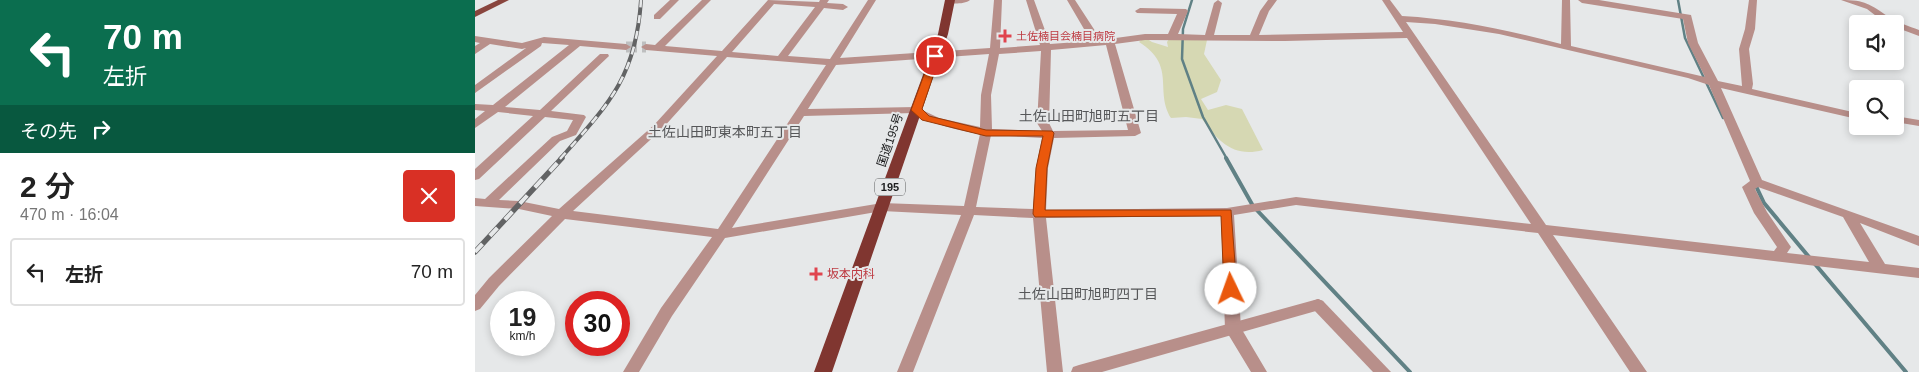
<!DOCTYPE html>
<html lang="ja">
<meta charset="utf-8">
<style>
body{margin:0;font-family:Helvetica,"Noto Sans JP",sans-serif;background:#f6f6f6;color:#222;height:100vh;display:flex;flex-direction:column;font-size:19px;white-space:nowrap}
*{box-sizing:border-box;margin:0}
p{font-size:16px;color:#767676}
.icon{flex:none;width:28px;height:28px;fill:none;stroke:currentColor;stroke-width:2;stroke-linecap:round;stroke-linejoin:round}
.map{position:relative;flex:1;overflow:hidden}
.side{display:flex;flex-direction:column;background:#fff;width:475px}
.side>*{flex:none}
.banner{background:#0b6e4f;color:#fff;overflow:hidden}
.fabs{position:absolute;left:1374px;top:15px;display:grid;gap:10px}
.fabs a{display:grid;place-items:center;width:55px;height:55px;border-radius:5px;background:#fff;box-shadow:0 2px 8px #0003;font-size:25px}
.speed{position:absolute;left:15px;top:291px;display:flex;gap:10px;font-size:25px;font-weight:700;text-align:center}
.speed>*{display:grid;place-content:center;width:65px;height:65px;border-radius:50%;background:#fff;box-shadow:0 2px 8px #0003;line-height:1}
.speed small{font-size:12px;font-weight:400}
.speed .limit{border:8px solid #d22;background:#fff;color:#111}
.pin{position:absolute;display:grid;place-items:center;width:42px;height:42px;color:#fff;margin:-21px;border:2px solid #fff;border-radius:50%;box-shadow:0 1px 5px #0007}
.me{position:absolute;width:55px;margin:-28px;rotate:357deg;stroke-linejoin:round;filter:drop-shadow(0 0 4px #0008)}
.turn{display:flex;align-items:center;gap:18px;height:105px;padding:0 20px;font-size:22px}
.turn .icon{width:65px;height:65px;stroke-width:2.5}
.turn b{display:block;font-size:35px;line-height:42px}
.then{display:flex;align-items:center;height:48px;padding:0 20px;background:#0003;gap:10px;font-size:19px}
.round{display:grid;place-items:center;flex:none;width:52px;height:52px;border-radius:5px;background:#f6f6f6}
.headline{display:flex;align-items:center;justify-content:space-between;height:85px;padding:0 20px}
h1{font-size:30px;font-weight:600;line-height:38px}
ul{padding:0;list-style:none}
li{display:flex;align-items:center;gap:15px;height:68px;margin:0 10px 8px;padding:0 10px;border:2px solid #e0e0e0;border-radius:5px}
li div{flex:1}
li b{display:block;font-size:19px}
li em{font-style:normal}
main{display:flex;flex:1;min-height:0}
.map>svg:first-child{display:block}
.green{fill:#d6d8b3}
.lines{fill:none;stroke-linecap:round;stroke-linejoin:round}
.stream-far1{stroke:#608185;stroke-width:2.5}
.stream{stroke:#608185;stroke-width:4}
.minor-tunnel{stroke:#bebfc0;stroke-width:11;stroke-dasharray:11 5;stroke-linecap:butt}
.minor{fill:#b88f8a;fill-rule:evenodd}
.tertiary{fill:#b88f8a;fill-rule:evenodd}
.primary{fill:#89453e;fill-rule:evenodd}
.trunk{fill:#803630;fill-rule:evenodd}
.rail-far1-casing{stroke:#626364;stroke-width:4}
.rail-casing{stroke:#626364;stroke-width:5.5}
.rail-far1{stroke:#e6e8e9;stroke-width:2.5;stroke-dasharray:8;stroke-linecap:butt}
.rail{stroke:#e6e8e9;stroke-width:4;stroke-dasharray:11;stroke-linecap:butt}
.route{fill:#ea580c;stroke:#983908}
.health-dot{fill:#e0444e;stroke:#e6e8e9;stroke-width:2}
.labels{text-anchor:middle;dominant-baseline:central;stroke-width:4;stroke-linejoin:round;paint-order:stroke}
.far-health-label{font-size:11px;fill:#be3a42;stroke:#e6e8e9;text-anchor:start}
.shield{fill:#e6e8e9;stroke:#595a5b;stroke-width:1}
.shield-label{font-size:11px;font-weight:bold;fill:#1c1d1e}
.street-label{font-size:12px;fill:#1c1d1e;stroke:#e6e8e9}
.health-label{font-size:12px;fill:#be3a42;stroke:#e6e8e9;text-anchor:start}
.neighbourhood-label{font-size:14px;fill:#565759;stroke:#e6e8e9}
</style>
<main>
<section class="side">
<div class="banner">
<div class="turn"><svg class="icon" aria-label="left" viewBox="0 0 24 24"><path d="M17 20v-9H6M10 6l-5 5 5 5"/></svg><div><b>70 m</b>左折</div></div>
<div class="then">その先<svg class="icon" aria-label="right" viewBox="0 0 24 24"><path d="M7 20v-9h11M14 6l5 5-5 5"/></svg></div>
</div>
<div class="headline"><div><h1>2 分</h1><p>470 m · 16:04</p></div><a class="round" style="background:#d93025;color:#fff"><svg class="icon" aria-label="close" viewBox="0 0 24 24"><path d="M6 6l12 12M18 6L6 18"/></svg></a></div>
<ul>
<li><svg class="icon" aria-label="left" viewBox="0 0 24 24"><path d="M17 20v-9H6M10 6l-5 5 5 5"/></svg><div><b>左折</b></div><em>70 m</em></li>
</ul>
</section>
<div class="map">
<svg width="1444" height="372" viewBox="0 0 1444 372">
<rect width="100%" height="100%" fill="#e6e8e9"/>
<path class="green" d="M697 35 732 40 729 54 746 80 742 92 726 99 733 110 751 105 767 109 788 150C758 158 743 141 727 119L711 117 696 118C679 90 702 66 664 42L669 37 677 42 693 47 692 42Z"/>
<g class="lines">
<g class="stream-far1">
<polyline points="717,0 708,29 707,59 728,117 752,159"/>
<polyline points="1203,0 1210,38 1248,118"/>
</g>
<g class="stream">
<polyline points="751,158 778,206 935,372"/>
<polyline points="1280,184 1289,203 1334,257"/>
<polyline points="1340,264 1431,372"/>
</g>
<polyline class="minor-tunnel" points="151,47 171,47"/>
<g class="minor">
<polygon points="195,0 204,0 185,19 179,19 179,15"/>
<path d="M227 0H236L190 46 247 51 293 0 344 2 345 0H354L352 3 368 4 373 7 368 10 349 8 313 56 355 59 393 0H401L365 58 515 48 519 0H527L525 48 565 45 551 0H559L575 44 616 41 592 0H600L626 40 670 34H693L702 14 662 13 660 11 665 8 711 9 713 11 703 34 730 35 739 3 743 0 747 3 739 35H775L785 11 793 0H802L794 11 784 35 928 32 907 0H915L927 16C981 19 1033 30 1086 44L1087 0H1095L1096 46 1230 77 1213 43 1208 19 1107 3 1103 0H1124L1216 15 1223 43 1243 81 1267 86 1264 49 1270 29 1274 0H1282L1280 29 1274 49 1278 84 1277 89 1382 113V119L1246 88 1287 180 1444 236V246L1385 223 1410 264 1444 268V278L1078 235 1172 372H1155L1063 233 821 205 759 215 766 328 792 372H776L750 329 746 216 571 218 588 372H572L558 218 499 215 438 372H422L486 215 407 211 250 238 197 316 164 372H148L186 308 237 237 90 219 24 286 5 309 0 311V295L14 278 77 216 44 209 0 206V198L10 199 77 137 92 131 98 120 70 117 4 179 0 180V169L58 116 23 112 0 128V119L10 111 0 110V104L18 105 94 45 67 43 66 46 0 93V85L51 48 47 49 15 44 0 54V46L5 43 0 42V36L47 43 69 37 151 44 156 47 151 50 105 46 30 107 65 110 125 54H133L134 56 76 111 109 115 111 117 101 135 85 141 24 200 44 201 84 209 179 125 242 56 171 50 166 47 171 44 180 45ZM299 4 340 7 303 56 257 52ZM931 22 960 24 1024 34 1213 78 1234 85 1275 181 1267 187 1279 213 1302 247 1299 251 1071 225ZM932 38 1056 224 821 197 752 208 571 210 573 168 579 138 660 136 666 133 640 44 670 40 810 41ZM631 45 653 130 578 131 574 123 576 50ZM566 51 562 123 567 131 517 129 516 95 524 54ZM514 54 506 95 505 127 464 118 441 107 333 109 361 65ZM252 57 351 65 243 229 98 211 187 129ZM439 113C460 125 481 130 505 134L489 206 407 203 257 228 329 116ZM516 135 567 138 561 168 558 209 501 207ZM1283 187 1368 217 1394 262 1312 253 1316 247 1292 212 1280 189Z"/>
<path d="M471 0H495C490 4 479 4 472 3Z"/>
<path d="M1366 0C1391 0 1394 4 1414 17 1423 23 1434 26 1444 30V36L1420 27V24L1409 22 1392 9Z"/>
<polygon points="1420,116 1444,120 1444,126 1420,122"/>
<polygon points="843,299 848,301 916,372 898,372 838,309 836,305 838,301"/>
</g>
<polygon class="tertiary" points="843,299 848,301 850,305 848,309 627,372 596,372 598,367 604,365"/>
<polygon class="primary" points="23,0 34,0 0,17 0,11"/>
<polygon class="trunk" points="470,0 480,0 473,34 357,372 339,372 463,34"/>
<defs>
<path id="rail-far1" d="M85 159C134 104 161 77 166 0"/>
<polyline id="rail" points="0,252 87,158"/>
</defs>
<use href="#rail-far1" class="rail-far1-casing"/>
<use href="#rail" class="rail-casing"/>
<use href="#rail-far1" class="rail-far1"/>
<use href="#rail" class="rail"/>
</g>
<polygon class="route" points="460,53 465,56 447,109 454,116 511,130 577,131 579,133 572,168 570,210 756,210 762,289 761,293 751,293 749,289 746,216 560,217 558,214 561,168 568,136 511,136 447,120 436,110 456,56"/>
<g class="health-dot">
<path d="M527.5 28.5h5v5h5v5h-5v5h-5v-5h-5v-5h5z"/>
<path d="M338.5 266.5h5v5h5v5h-5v5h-5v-5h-5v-5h5z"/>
</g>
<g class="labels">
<g class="far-health-label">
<text x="541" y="36">土佐楠目会楠目病院</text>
</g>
<rect class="shield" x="400" y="178.5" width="30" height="17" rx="4"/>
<g class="shield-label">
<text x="415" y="187">195</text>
</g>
<g class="street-label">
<text transform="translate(415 140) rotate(-71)">国道195号</text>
</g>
<g class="health-label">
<text x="352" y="274">坂本内科</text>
</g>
<g class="neighbourhood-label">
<text x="614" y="116">土佐山田町旭町五丁目</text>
<text x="250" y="132">土佐山田町東本町五丁目</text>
<text x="613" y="294">土佐山田町旭町四丁目</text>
</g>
</g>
</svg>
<div class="fabs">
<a><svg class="icon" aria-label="sound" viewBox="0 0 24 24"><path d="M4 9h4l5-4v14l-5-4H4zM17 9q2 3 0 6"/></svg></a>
<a><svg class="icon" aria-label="search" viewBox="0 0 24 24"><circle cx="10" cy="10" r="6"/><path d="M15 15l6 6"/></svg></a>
</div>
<div class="speed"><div>19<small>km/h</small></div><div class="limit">30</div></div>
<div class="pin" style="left:460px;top:56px;background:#d93025"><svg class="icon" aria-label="arrive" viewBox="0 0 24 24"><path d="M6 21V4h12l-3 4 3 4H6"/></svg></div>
<svg class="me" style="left:756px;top:289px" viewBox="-20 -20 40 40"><circle r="19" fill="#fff"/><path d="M0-13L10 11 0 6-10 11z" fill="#ea580c"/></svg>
</div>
</main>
